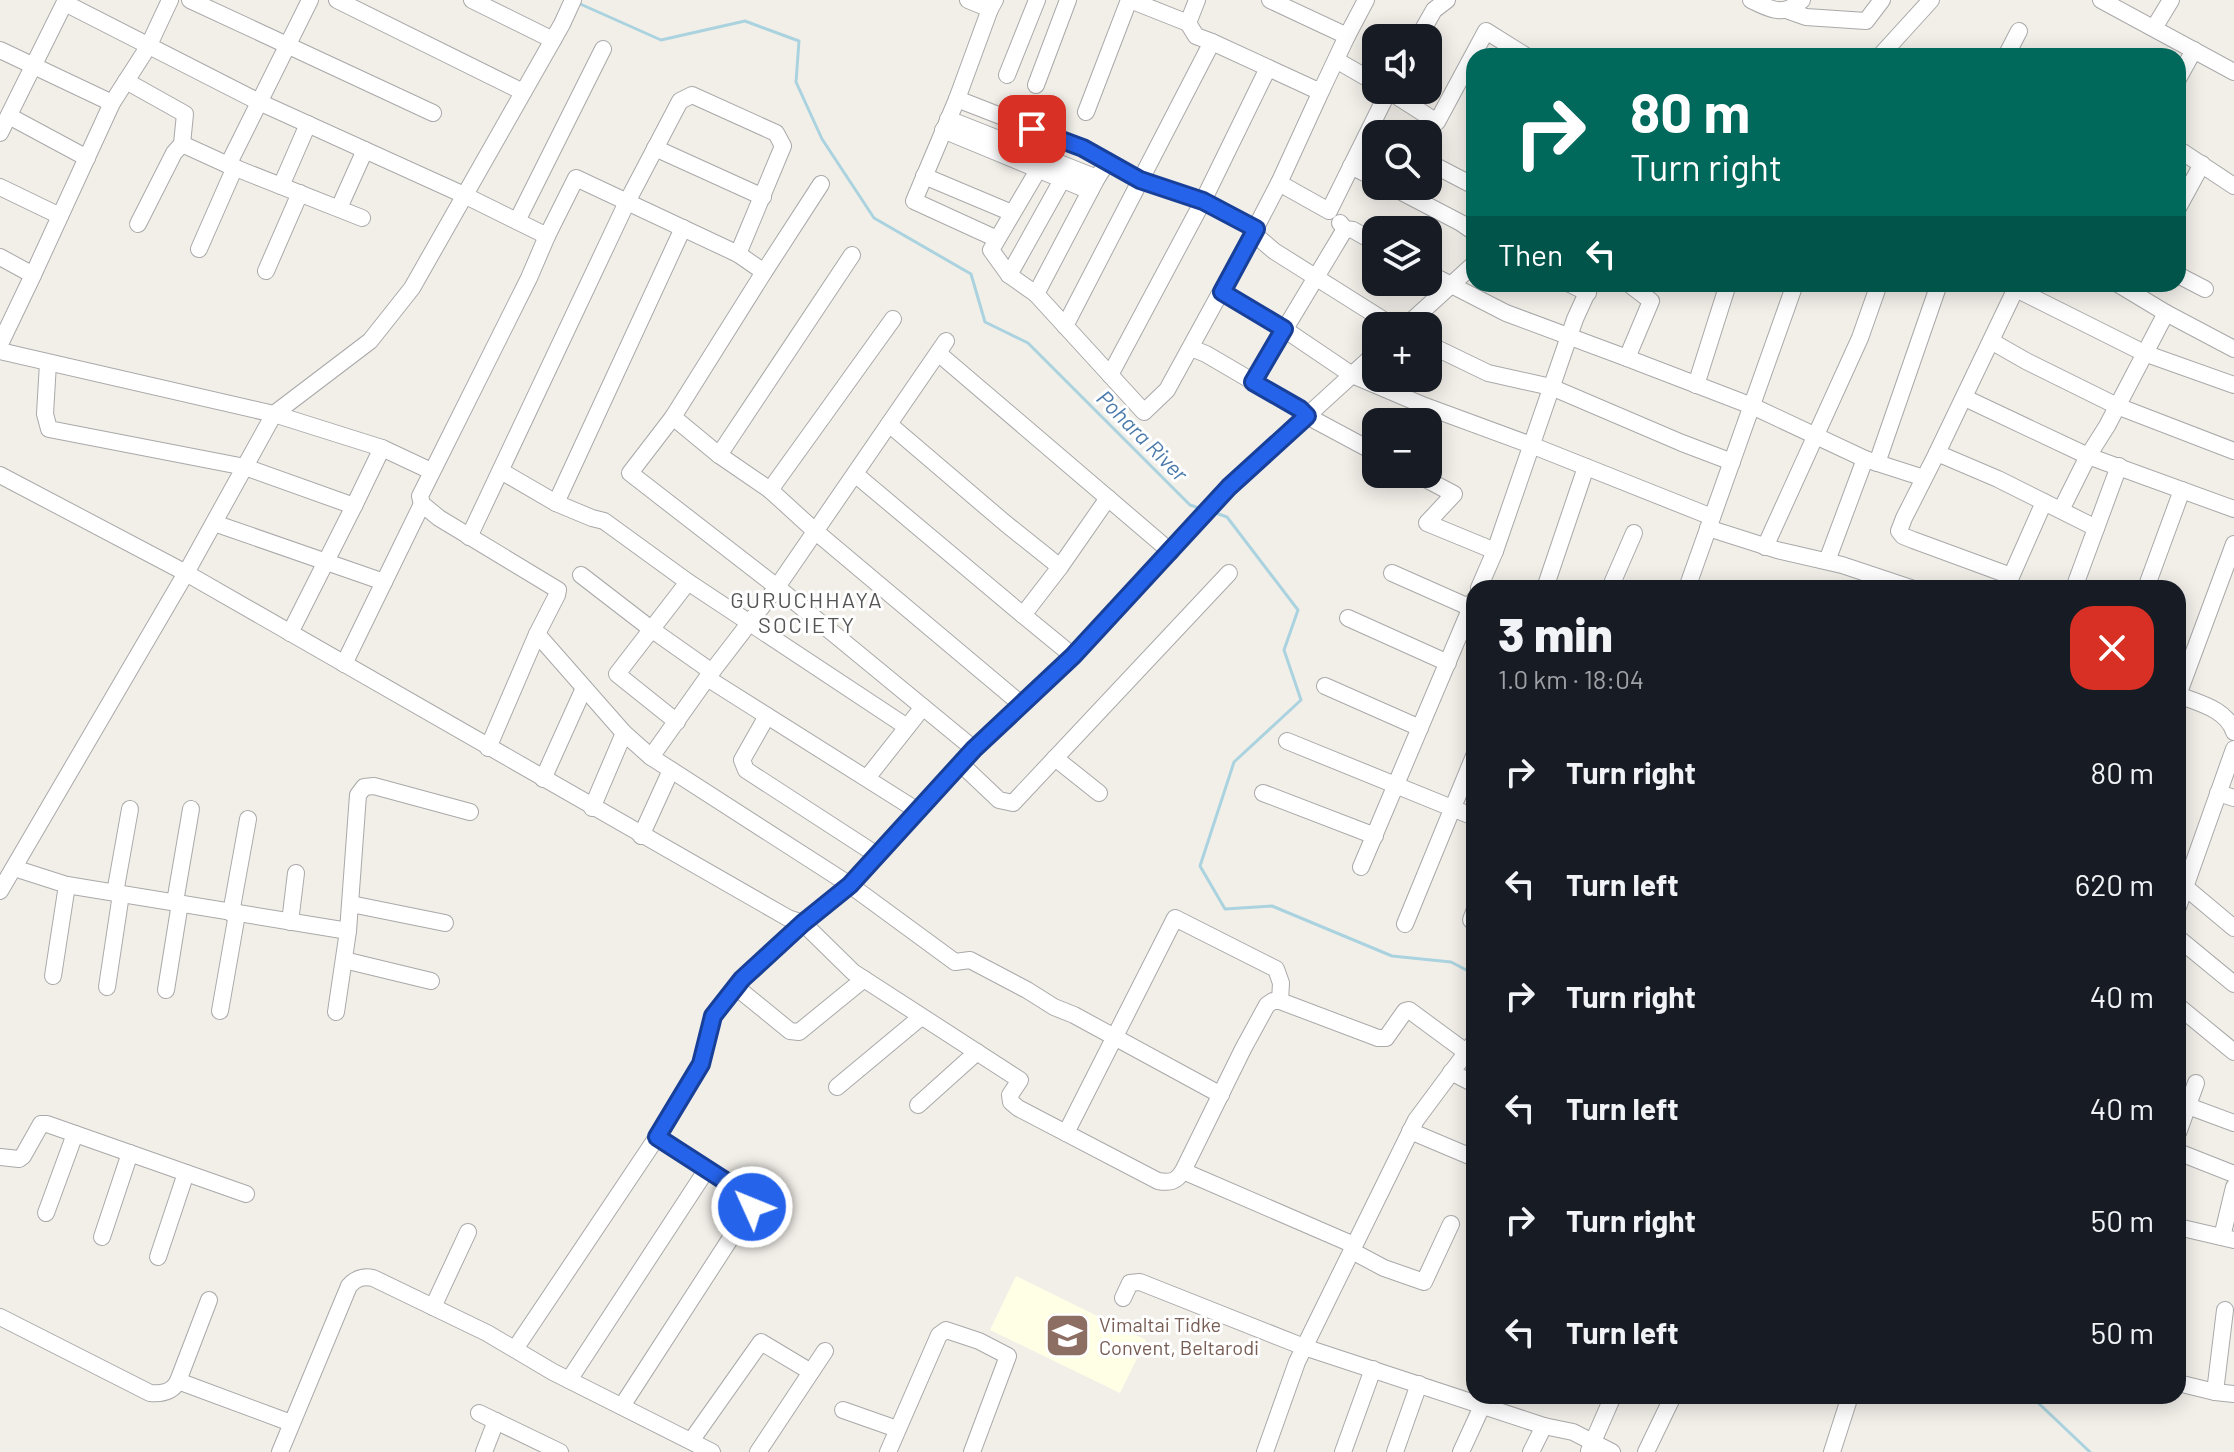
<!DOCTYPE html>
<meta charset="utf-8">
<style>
body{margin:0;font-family:Barlow,sans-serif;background:#20242c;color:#f1f3f6;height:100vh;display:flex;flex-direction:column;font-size:30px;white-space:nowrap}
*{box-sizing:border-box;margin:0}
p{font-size:26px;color:#9ea1a6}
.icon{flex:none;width:44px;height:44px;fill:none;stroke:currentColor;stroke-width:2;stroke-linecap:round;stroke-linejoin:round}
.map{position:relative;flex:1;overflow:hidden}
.drawer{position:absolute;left:1466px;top:580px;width:720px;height:824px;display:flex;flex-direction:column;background:#171b24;border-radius:24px;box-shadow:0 4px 20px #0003}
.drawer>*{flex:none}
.hud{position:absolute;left:1466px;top:48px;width:720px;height:244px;border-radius:24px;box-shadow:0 4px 20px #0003;background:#00695c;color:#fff;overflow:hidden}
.fabs{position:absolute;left:1362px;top:24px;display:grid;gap:16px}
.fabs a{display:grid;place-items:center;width:80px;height:80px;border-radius:16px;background:#171b24;box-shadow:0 4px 20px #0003;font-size:40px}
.pin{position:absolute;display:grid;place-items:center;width:68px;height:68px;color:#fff;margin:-34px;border-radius:16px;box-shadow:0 4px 12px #0006}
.me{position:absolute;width:88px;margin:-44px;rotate:314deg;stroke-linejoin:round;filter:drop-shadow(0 0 6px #0008)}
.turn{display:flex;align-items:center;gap:28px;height:168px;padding:0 32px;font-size:36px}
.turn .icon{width:104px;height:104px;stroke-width:2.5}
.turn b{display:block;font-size:56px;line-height:68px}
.then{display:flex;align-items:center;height:76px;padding:0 32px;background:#0003;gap:16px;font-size:30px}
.round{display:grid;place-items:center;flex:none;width:84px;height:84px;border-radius:24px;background:#20242c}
.headline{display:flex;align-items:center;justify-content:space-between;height:136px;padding:0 32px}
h1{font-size:48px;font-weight:800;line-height:60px}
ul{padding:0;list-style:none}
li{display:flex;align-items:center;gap:24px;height:112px;padding:0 32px}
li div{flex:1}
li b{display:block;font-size:30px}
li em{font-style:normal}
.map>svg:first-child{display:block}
.education{fill:#ffffe5}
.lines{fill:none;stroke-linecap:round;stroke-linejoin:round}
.stream{stroke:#aad3df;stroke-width:3}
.minor-casing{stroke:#a9a9a9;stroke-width:18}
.minor{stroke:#fff;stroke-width:16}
.route-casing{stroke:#184099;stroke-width:20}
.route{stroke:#2563eb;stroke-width:14}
.labels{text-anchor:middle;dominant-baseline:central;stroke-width:6;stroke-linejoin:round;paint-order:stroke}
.education-label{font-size:20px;fill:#785e54;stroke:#fff;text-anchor:start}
.water-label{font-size:22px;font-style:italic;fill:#4a7aab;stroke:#fff}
.neighbourhood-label{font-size:22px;letter-spacing:2px;fill:#555;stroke:#fff}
</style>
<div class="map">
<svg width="2234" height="1452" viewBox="0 0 2234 1452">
<rect width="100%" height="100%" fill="#f2efe9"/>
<polygon class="education" points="1016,1276 1146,1340 1120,1393 990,1330"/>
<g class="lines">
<g class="stream">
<polyline points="578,3 661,40 745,21 799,41 796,82 822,139 874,218 971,274 985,322 1028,343 1190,505 1202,509"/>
<polyline points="1213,512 1227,517 1298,610 1284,650 1301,700 1234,762 1200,866 1225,909 1272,906 1392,956 1451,962 1474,974"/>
<polyline points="2031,1396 2090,1452"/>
</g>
<defs>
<g id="minor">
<polyline points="190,0 433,113"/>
<polyline points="337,0 523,92"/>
<polyline points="472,0 553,40"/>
<polyline points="968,0 990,9 995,0"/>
<polyline points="1130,0 1188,23 1197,0"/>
<path d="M1751 0C1772 10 1783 17 1802 0"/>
<polyline points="2101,0 2234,72"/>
<polyline points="65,3 259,102 464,195 547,236 576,178 738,254 764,272 673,417 719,455 770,490 815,531 1021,704 1073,656 1229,487 1376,353"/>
<polyline points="990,9 957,99 914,201 997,239"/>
<polyline points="1789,11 1806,17 1866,21 1882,0"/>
<polyline points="2154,28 2171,0"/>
<polyline points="1347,36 1366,0"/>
<polyline points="1418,38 1434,10 1447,0"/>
<polyline points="1212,42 1314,89 1322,89 1347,36 1270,0"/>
<polyline points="0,50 112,103"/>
<polyline points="1880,56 1931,0"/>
<polyline points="2006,56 2019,31"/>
<polyline points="1336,60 1376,83"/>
<polyline points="1007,75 1037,0"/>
<polyline points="2178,79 2194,50"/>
<polyline points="126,81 185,114 182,144 174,153 138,224"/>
<polyline points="1036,85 1068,0"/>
<polyline points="1322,89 1279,183 1253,233 1274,251 1393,326"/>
<polyline points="1387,90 1437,122 1486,31 1526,56"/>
<polyline points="957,99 1083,148 1140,180 1203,201 1256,229"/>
<polyline points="1086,112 1129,0"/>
<polyline points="9,116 87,158"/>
<polyline points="948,119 1097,178"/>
<polyline points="943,130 1090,191"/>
<polyline points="0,133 66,0"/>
<polyline points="182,144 228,165 362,218"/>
<polyline points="655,148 763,197"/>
<polyline points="2178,149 2234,186"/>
<polyline points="1108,161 1097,178 1036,294 1144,412 1167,390 1253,233"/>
<polyline points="1428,162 1474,186"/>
<polyline points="228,165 310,0"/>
<polyline points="1351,166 1376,179"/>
<polyline points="924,176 1012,213"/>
<polyline points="1279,183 1329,211 1389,90"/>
<polyline points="281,186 308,124"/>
<polyline points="1390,186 1461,223 1474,232"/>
<polyline points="0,187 60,216"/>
<polyline points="339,208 365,150"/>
<polyline points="2178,208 2202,164"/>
<polyline points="517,221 603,49"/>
<polyline points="1340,223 1345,229 1353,230 1376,243"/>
<polyline points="547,236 529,278 420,496 422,504 439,518 558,590 557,595 537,634 624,733 651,757"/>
<polyline points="199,249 235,167"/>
<polyline points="0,257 33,275 112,103 148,47 170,0"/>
<polyline points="266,271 300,193"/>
<polyline points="764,272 821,184"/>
<polyline points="1428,273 1506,313 1627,358"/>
<polyline points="1009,275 1062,180"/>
<polyline points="2178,275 2205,289"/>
<polyline points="1570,284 1588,293"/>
<polyline points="1629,284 1651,301 1627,358 1752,406 1865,459 1924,478"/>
<polyline points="2118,284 2166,313 2234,349"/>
<polyline points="2016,289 2144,353 2234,385"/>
<polyline points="1222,292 1284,329 1352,375 1425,406 1531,445 1712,517"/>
<polyline points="1036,294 1009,275 991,250 1038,170"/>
<polyline points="1065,326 1212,42 1196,36 1188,23"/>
<polyline points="1406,326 1474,264"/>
<polyline points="1991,341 2026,361 2117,406 2234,451"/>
<polyline points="0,344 33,275"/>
<polyline points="1428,344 1488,373 1551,387 1682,443 1732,462"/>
<polyline points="1191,348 1206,354 1300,409 1307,416 1376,453"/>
<polyline points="0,351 274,414 382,448 431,471"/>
<polyline points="938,353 1171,552"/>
<polyline points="48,363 45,414 49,429 245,467 354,506 382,448"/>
<polyline points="1110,375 1203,201 1268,68"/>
<polyline points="1253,382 1345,229"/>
<polyline points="1696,385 1728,284"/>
<polyline points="1965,398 2088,456 2234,509"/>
<polyline points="673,417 630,473 777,587 946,341"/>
<polyline points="889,424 1005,523 1060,567"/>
<polyline points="1937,453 2018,284"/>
<polyline points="719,455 852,255"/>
<polyline points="1877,463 1939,284"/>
<polyline points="501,471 556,503 683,228"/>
<polyline points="855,474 1023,615 1060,567 1108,498"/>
<polyline points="1416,474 1454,494 1427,523 1495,551"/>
<polyline points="0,475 186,573 788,918 803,923 850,885 974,749 1021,704"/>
<polyline points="770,490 893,319"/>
<polyline points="556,503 592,518 604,521 688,582 907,727"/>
<polyline points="2061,510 2088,456 2107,426 2166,313"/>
<polyline points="214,523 384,582"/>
<polyline points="1708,528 1777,550 1842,565 1911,588"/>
<polyline points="469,537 627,202 680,101 692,95 776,133 783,146 738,254"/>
<polyline points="1765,547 1860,338 1879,284"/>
<polyline points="1827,561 1865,459"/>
<polyline points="1392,573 1471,608"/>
<polyline points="581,575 651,629 712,672"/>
<polyline points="2011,576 1913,540 1903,536 1899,531 1904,518 1937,453 1998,479 2096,528"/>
<polyline points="1479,588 1495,551 1575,319 1591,284"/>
<polyline points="1545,588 1586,467"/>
<polyline points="1610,588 1634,533"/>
<polyline points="1687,588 1795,284"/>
<polyline points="2006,588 2044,502"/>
<polyline points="2074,588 2119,466"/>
<polyline points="2146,588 2182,490"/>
<polyline points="1023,615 1073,656"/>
<polyline points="1348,618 1448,663"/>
<polyline points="290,633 354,506"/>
<polyline points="344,664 422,504"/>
<polyline points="707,678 651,757 850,885 955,962 970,960 1027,990 1054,1007 1074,1015 1221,1095"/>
<polyline points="1325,686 1420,728"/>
<polyline points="2178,695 2234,544"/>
<path d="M2178 695C2198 703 2227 709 2234 732"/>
<polyline points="767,716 742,760 746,770 877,855"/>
<polyline points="677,722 617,674 688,582"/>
<polyline points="1287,741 1474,817"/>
<polyline points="488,748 537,634"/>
<polyline points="1055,758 1099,793"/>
<polyline points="961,764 999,800 1013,803 1229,573"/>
<polyline points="867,778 923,707"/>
<polyline points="543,779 584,688"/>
<polyline points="1263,793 1375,836"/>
<polyline points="2218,793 2234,798"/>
<polyline points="592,808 624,733"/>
<polyline points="918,811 707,678 777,587 974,749"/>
<polyline points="641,836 671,770"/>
<polyline points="1361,867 1474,600"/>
<polyline points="14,868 67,885 348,931"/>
<polyline points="2185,887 2234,928"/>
<polyline points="0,891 186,573 274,414 370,341 412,288 562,24 573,0"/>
<polyline points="115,893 130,809"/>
<polyline points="175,902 191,809"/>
<polyline points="351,904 445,923"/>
<polyline points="2178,907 2234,749"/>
<polyline points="231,913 248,819"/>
<polyline points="1471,920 1474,912"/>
<polyline points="290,922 296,873"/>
<polyline points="1405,924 1474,756"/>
<polyline points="2178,938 2234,984"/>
<polyline points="344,960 431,981"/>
<polyline points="53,976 67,885"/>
<polyline points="107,987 121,894"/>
<polyline points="736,987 790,1031 799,1032 864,979"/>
<polyline points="166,990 180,903"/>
<polyline points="2178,1006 2234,1052"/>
<polyline points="220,1011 237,914"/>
<polyline points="336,1012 348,931 358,795 364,787 374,786 470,812"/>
<polyline points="1451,1072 1474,1084"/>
<polyline points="837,1087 921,1017"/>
<polyline points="918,1105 977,1052"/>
<polyline points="2188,1106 2234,1123"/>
<polyline points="1410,1131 1474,1158"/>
<polyline points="1066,1133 1175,918 1276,969 1281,983 1280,1001"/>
<polyline points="2178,1133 2196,1083"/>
<polyline points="2178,1152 2234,1174"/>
<polyline points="0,1157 19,1159 23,1156 41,1124 47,1124 246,1194"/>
<polyline points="1183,1171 1354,1245"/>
<polyline points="46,1213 75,1134"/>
<polyline points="2178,1227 2234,1240"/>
<polyline points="102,1237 130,1153"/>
<polyline points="2222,1237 2234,1187"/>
<polyline points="1352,1251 1384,1268 1424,1282 1451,1224"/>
<polyline points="158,1257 186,1173"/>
<polyline points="1123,1298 1130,1283 1140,1282 1304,1347 1544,1426 1573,1432 1612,1452"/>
<polyline points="433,1307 468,1232"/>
<path d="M0 1317 150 1393C161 1394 172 1393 178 1381L291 1423"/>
<polyline points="515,1349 657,1137"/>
<polyline points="569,1380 707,1169"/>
<polyline points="178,1381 209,1300"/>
<polyline points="2178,1383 2215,1392 2234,1394"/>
<polyline points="2215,1392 2225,1310"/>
<path d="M622 1406 754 1202 750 1197 657 1137 701 1064 713 1016 742 979 803 923 853 972 1020 1080 1010 1095 1011 1102 1018 1108 1158 1181C1170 1183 1176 1182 1183 1171L1243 1049 1267 1005 1273 1001H1280L1378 1038H1386L1405 1011 1409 1010 1466 1052"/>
<polyline points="843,1410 897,1429"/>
<polyline points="479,1413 560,1452"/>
<polyline points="691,1441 761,1342 811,1372"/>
<polyline points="1589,1451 1613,1396"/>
<path d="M280 1452 349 1286C356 1278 363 1276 373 1278L487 1333 553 1372 712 1452"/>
<polyline points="484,1452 496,1421"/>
<polyline points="758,1452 825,1351"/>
<polyline points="888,1452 939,1335 946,1330 979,1341 1008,1356 972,1452"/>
<polyline points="1265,1452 1297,1362 1416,1120 1474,1042"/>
<polyline points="1343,1452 1373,1369"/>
<polyline points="1395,1452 1419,1384"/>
<polyline points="1461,1452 1483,1404"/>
<polyline points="1531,1452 1544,1426"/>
<polyline points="1646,1452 1673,1396"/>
<polyline points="1832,1452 1850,1396"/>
</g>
</defs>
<use href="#minor" class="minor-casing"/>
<use href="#minor" class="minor"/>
</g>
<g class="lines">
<defs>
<polyline id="route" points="752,1207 754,1202 750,1197 657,1137 701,1064 713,1016 742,979 803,923 850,885 974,749 1073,656 1229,487 1307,416 1300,409 1253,382 1284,329 1222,292 1256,229 1203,201 1140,180 1083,148 1032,129"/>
</defs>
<use href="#route" class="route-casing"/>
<use href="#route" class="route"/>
</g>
<defs>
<symbol id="school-square" viewBox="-11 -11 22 22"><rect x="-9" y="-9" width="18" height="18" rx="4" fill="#8d6e63" stroke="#fff"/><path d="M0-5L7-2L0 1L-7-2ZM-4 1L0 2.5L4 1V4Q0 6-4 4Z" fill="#fff"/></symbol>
</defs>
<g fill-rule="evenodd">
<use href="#school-square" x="1042" y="1310" width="51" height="51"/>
</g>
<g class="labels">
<g class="education-label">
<text x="1099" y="1324">Vimaltai Tidke<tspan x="1099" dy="23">Convent, Beltarodi</tspan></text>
</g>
<g class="water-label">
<text transform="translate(1143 435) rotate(45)">Pohara River</text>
</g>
<g class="neighbourhood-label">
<text x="807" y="599">GURUCHHAYA<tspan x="807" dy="25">SOCIETY</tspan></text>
</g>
</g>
</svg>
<div class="fabs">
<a><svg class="icon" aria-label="sound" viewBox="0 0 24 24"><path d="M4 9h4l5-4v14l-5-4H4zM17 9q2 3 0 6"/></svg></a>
<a><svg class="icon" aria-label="search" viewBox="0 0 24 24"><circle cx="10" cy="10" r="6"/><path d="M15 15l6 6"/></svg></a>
<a><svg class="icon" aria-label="layers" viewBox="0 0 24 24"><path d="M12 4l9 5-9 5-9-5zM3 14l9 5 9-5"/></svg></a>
<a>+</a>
<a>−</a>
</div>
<div class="pin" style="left:1032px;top:129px;background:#d93025"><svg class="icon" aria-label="arrive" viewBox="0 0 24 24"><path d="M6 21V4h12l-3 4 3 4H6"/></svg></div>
<svg class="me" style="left:752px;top:1207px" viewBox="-20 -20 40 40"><circle r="17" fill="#2563eb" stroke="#fff" stroke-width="3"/><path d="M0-11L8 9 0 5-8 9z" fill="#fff"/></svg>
<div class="hud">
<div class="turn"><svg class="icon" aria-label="right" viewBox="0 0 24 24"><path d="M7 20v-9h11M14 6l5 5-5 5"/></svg><div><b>80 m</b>Turn right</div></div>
<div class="then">Then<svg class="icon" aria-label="left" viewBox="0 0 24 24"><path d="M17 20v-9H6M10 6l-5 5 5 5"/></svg></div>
</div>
<section class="drawer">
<div class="headline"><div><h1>3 min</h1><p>1.0 km · 18:04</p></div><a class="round" style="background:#d93025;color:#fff"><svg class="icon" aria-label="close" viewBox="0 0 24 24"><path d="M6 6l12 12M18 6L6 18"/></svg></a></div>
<ul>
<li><svg class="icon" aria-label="right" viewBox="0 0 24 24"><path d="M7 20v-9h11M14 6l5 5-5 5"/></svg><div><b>Turn right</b></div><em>80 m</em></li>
<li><svg class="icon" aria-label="left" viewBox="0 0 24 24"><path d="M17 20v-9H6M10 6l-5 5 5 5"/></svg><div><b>Turn left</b></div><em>620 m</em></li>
<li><svg class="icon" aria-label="right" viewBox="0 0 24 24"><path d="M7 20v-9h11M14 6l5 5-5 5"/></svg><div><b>Turn right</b></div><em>40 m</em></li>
<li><svg class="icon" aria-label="left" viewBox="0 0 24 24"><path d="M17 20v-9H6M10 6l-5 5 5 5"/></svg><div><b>Turn left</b></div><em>40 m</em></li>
<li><svg class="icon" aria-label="right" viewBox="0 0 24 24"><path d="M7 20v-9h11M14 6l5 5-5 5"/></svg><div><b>Turn right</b></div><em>50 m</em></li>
<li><svg class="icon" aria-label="left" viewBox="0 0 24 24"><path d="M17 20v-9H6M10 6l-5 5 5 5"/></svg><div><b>Turn left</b></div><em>50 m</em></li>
</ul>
</section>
</div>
